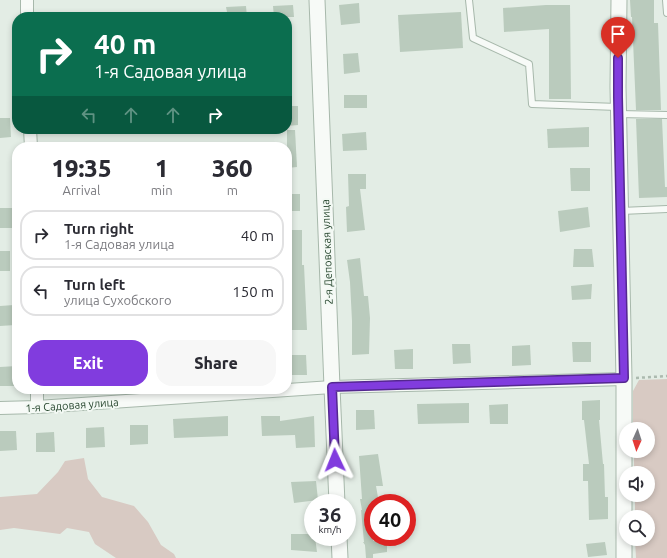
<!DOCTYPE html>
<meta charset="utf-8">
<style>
body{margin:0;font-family:Ubuntu,sans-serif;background:#f7f7f7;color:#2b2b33;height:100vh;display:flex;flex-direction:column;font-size:15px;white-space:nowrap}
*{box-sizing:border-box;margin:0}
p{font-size:13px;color:#7c7c81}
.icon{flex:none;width:22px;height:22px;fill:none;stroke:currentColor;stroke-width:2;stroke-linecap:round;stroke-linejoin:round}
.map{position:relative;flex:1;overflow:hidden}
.side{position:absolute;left:12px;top:142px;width:280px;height:252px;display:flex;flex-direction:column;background:#fff;border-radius:16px;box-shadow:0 2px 6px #0003}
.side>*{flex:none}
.banner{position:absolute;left:12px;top:12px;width:280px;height:122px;border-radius:16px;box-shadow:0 2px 6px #0003;background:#0b6e4f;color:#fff;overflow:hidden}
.needle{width:26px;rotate:183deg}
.buttons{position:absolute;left:619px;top:422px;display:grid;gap:8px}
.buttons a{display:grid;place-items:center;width:36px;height:36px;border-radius:50%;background:#fff;box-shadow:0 2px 6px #0003;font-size:20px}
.speed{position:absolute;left:304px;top:494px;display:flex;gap:8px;font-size:20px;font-weight:700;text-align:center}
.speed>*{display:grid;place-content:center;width:52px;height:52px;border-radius:50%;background:#fff;box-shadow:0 2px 6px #0003;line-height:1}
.speed small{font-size:10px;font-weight:400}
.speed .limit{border:6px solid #d22;background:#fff;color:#111}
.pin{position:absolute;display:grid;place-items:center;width:34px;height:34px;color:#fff;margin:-41px -17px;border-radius:50% 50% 50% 0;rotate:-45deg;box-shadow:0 0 4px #0007}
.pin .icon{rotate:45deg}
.me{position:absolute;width:44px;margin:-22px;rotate:358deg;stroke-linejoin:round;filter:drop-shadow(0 0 3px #0008)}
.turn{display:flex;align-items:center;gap:14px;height:84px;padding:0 16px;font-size:18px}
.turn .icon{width:52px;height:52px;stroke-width:2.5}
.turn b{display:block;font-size:28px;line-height:34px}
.lanes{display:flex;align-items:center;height:38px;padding:0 16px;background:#0003;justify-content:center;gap:20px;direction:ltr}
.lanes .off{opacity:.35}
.eta{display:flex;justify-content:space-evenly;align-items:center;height:68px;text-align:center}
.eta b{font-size:24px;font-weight:800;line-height:28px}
.button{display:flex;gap:8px;margin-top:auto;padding:8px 16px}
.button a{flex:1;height:46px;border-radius:16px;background:#813cde;color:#fff;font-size:16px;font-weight:800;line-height:46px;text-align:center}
.button a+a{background:#f7f7f7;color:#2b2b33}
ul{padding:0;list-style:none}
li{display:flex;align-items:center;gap:12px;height:50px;margin:0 8px 6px;padding:0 8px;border:2px solid #e1e1e2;border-radius:16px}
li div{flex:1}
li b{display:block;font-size:15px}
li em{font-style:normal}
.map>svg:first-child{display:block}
.green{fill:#d8cac3}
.building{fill:#bacbbd}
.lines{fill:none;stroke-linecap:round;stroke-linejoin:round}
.service-casing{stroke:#a7b8ab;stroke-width:8}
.minor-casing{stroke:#a7b8ab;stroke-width:14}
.tertiary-casing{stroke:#a7b8ab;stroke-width:17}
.path{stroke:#acbaaf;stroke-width:2.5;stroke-dasharray:3 3;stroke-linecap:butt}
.service{stroke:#f7faf7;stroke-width:6}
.minor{stroke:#f7faf7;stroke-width:12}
.tertiary{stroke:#f7faf7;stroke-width:15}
.route-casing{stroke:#542790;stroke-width:10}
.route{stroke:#813cde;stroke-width:7}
.labels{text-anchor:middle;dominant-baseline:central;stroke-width:4;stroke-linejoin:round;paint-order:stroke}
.street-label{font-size:11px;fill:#28472f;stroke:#f3f9f4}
</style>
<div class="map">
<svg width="667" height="558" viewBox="0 0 667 558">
<rect width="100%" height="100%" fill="#e3ede5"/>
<g class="green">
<polygon points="667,379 667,558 636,558 635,539 648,539 648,517 635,517 635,495 648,495 648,473 634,473 634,451 648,451 648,429 633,429 633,391 639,380"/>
<polygon points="84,458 88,479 102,497 134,506 148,522 161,545 174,554 176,558 116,558 95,544 89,532 67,528 60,534 14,528 0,530 0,497 37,494 58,472 65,461"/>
</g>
<g class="building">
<polygon points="630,0 654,0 654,23 658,23 661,110 636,110 632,17 631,17"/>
<polygon points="359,3 360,23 341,25 339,5"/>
<polygon points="293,5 294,17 274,17 273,6"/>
<polygon points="546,5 570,5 571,99 549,99 549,29 504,32 503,8"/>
<polygon points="246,6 247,17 228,17 226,7"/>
<polygon points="461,12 463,48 400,52 398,15"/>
<polygon points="358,53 360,72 344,74 343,54"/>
<rect x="344" y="95" width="23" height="13"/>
<polygon points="287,106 298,106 298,125 287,126"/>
<polygon points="0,118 10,118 11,137 0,138"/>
<polygon points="636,119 662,119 665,187 667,187 667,197 639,198"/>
<polygon points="589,127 589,147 548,148 547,129"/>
<polygon points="287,130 295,130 297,167 287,168"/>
<polygon points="366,132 367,150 343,151 342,134"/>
<polygon points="570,168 590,168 590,191 571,191"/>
<polygon points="348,174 366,174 366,189 360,189 365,230 347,232 346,207 349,206"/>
<rect x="287" y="194" width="13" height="17"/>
<polygon points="588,207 590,227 560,232 558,211"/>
<rect x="0" y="208" width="12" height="20"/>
<polygon points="287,230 302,230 302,265 304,265 307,330 287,330 287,312 290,312 287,250"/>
<polygon points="574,249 592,249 594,267 573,267"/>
<rect x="0" y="251" width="10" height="20"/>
<polygon points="360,258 364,296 368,296 370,318 369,354 352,355 352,321 350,282 347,260"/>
<polygon points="592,284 591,299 572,300 571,286"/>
<polygon points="14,305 15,325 0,326 0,306"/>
<polygon points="572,342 591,342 591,362 573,362"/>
<polygon points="452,344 470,344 471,363 453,364"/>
<polygon points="530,345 531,365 512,366 512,346"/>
<polygon points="413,349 413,369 395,369 394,350"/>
<polygon points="288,355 306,355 307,375 288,375"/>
<polygon points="17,366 17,386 0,386 0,367"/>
<polygon points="600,400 600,420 599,420 603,464 604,464 605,497 608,497 608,519 589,520 588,481 583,481 583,464 589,464 584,420 582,420 582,401"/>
<polygon points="469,403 469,423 418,424 417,404"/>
<polygon points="508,404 508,424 490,424 489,405"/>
<polygon points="356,410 374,410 375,429 356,430"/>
<polygon points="228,416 228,436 174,438 173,419"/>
<polygon points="261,416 280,416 280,421 314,416 315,447 296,448 295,435 262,436"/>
<polygon points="130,425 148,425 148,444 130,445"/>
<polygon points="104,427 105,447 86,448 86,428"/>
<polygon points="0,431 16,431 17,450 0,451"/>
<polygon points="54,432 55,452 36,452 36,433"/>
<polygon points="378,454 383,486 376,486 379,503 373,503 373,541 387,541 387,552 373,554 373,558 366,558 365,545 363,542 364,542 361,510 362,510 360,499 362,499 359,456"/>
<polygon points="316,481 318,500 294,503 291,482"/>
<polygon points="291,534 313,534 313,537 315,537 317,552 291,550"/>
<polygon points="605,542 607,555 588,557 586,544"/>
</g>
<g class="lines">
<defs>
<g id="service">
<polyline points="469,0 473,38 529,64 532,104 618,107"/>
<polyline points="666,0 667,13"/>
<polyline points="619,114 667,115"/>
<polyline points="621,211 667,209"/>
</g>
<g id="minor">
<polyline points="27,0 27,17"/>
<polyline points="30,129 31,147"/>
<polyline points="37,389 37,407"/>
<polyline points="0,408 37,407 332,387 624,379"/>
</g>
<g id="tertiary">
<polyline points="317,0 332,387 337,503"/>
<polyline points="619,0 618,87 624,379 624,558"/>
<polyline points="339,537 340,558"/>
</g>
</defs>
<use href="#service" class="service-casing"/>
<use href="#minor" class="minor-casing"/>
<use href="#tertiary" class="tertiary-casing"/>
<g class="path">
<polyline points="636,378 667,376"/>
<polyline points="349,509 350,530"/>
</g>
<use href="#service" class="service"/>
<use href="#minor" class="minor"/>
<use href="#tertiary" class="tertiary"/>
</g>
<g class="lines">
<defs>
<polyline id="route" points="335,460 332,387 624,378 618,97 618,58"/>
</defs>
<use href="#route" class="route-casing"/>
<use href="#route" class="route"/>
</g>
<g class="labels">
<g class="street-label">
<text transform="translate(327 252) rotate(-92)">2-я Деповская улица</text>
<text transform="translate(72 405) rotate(-4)">1-я Садовая улица</text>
</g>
</g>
</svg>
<div class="buttons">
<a><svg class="needle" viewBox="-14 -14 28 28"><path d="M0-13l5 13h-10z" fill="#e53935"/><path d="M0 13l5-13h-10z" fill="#7c7c81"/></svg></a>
<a><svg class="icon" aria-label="sound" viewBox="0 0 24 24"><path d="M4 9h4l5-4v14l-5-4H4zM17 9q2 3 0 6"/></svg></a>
<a><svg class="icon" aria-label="search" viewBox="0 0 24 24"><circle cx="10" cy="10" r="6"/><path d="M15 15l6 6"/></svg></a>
</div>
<div class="speed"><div>36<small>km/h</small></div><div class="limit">40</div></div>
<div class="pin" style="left:618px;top:58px;background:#d93025"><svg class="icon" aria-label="arrive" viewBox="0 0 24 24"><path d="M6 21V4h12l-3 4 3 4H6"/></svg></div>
<svg class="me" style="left:335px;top:460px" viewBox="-20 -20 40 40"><path d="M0-17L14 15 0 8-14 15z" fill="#813cde" stroke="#fff" stroke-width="4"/></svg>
<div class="banner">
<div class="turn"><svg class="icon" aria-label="right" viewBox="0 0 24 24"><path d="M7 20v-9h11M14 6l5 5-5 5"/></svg><div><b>40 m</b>1-я Садовая улица</div></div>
<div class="lanes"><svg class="icon off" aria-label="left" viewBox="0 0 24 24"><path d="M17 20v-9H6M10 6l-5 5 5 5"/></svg><svg class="icon off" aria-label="ahead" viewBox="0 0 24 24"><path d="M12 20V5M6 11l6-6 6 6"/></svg><svg class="icon off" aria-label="ahead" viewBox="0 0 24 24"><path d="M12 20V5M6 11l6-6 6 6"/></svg><svg class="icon" aria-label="right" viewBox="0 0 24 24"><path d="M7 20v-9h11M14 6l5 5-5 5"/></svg></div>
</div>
<section class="side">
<div class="eta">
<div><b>19:35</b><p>Arrival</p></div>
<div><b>1</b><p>min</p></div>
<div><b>360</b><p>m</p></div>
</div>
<ul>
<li><svg class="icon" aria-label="right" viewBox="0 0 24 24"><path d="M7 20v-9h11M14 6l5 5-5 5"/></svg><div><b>Turn right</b><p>1-я Садовая улица</p></div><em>40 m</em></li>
<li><svg class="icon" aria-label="left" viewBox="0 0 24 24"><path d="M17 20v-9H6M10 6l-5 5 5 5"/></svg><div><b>Turn left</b><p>улица Сухобского</p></div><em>150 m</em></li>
</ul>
<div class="button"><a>Exit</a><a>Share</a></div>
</section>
</div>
